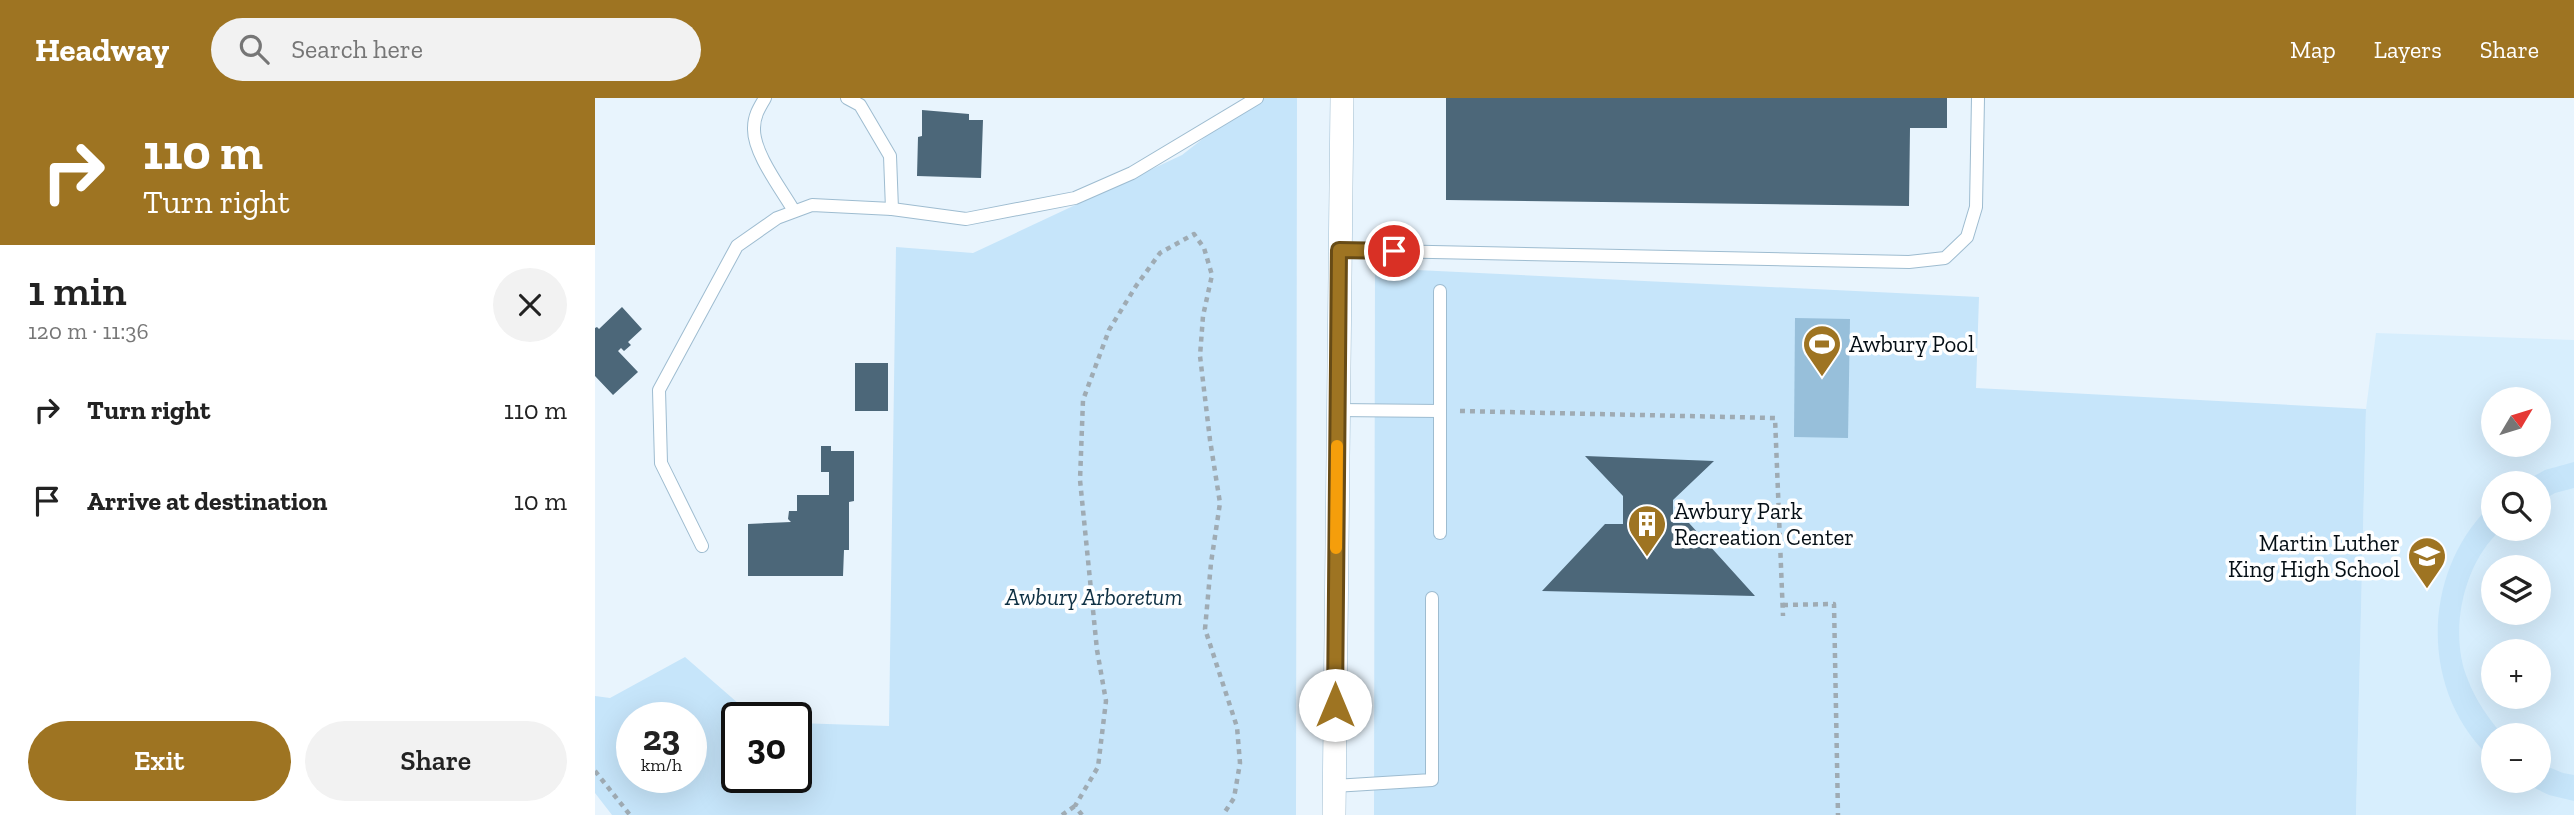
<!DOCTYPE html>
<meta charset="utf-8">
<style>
body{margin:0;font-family:"Zilla Slab",serif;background:#f2f2f2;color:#222;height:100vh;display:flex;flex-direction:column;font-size:26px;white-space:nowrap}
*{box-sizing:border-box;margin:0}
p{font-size:23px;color:#767676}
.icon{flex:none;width:38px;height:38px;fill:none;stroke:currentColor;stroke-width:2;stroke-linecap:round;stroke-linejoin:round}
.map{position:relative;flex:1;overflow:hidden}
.panel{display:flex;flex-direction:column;background:#fff;width:595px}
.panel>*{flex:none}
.top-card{background:#9e7422;color:#fff;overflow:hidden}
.needle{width:46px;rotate:52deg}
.fabs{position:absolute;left:1886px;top:289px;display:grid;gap:14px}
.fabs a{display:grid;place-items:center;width:70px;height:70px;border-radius:50%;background:#fff;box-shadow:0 7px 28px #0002;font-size:35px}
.speed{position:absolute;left:21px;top:604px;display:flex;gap:14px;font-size:35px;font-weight:700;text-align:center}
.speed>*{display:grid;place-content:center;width:91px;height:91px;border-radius:50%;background:#fff;box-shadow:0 7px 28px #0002;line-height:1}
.speed small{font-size:18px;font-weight:400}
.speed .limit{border:4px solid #111;border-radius:10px;background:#fff;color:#111}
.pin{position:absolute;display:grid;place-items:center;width:60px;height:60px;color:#fff;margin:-30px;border:4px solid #fff;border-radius:50%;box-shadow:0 2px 7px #0007}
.me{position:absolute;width:77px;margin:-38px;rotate:0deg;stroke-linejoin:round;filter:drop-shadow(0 0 5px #0008)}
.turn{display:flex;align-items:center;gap:24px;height:147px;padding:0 28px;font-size:32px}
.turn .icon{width:91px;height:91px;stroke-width:2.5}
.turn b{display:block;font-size:49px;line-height:60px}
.round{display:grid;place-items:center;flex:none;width:74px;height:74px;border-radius:37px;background:#f2f2f2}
.headline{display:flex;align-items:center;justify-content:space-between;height:119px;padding:0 28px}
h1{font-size:42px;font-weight:600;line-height:52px}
.primary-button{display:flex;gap:14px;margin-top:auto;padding:14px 28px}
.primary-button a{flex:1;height:80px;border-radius:42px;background:#9e7422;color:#fff;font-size:28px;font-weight:600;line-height:80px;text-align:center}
.primary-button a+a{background:#f2f2f2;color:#222}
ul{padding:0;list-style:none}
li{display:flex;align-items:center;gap:21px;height:91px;padding:0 28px}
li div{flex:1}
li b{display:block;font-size:26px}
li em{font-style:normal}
header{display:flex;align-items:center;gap:42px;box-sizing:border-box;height:98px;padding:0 35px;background:#9e7422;color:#fff}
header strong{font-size:33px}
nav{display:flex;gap:38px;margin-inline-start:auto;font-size:24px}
.search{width:490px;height:63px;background:#f2f2f2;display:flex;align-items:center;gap:18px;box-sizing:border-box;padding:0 24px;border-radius:38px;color:#767676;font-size:26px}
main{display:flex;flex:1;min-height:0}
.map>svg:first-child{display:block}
.built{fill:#d7eefd;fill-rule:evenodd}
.green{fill:#c6e5fa;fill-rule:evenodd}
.water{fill:#97bfda}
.building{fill:#4c6779}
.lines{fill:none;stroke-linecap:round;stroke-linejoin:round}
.lane-casing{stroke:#9ebcd0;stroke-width:14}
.street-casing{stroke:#9ebcd0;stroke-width:24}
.path{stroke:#9fabb3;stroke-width:4.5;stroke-dasharray:5 5;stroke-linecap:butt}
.lane{stroke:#fff;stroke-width:12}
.street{stroke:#fff;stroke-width:23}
.route-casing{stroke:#674b16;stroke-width:18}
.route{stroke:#9e7422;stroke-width:12}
.slow{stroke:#f59e0b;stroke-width:12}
.labels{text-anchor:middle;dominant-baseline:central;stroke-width:7;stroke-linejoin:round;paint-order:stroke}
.poi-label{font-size:23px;fill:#050f16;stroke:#fff;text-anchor:start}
.park-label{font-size:23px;font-style:italic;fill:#0e3043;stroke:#fff}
</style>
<header>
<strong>Headway</strong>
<div class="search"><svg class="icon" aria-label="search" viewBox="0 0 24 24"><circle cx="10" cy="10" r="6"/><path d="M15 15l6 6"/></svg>Search here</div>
<nav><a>Map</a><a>Layers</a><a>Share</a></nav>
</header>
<main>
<section class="panel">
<div class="top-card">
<div class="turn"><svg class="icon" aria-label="right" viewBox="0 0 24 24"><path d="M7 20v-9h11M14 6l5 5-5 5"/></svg><div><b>110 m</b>Turn right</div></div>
</div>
<div class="headline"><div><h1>1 min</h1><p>120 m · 11:36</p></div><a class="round"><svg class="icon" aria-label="close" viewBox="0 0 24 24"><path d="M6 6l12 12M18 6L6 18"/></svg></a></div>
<ul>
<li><svg class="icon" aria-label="right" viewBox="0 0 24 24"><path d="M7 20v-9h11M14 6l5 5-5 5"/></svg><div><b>Turn right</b></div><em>110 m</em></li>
<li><svg class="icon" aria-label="arrive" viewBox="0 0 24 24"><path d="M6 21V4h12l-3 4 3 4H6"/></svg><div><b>Arrive at destination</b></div><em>10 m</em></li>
</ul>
<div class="primary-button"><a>Exit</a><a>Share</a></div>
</section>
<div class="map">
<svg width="1979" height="717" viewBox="0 0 1979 717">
<rect width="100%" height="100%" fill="#e8f4fd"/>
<path class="built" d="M1781 235 1979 242V717H1761L1771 311ZM1899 301H1944V346H1899ZM1899 385H1944V430H1899ZM1899 469H1944V514H1899ZM1899 553H1944V598H1899ZM1899 637H1944V682H1899Z"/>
<g class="green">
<path d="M660 0H702L701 717H17L0 695V598L15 600 90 559 159 619 142 620V679H201V625L294 628 301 149 378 155 587 57ZM37 620H96V679H37Z"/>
<polygon points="780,170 1384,199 1381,290 1771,311 1761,717 779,717"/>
<polygon points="1979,364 1979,390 1960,395 1944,404 1944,385 1926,385 1950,372"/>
<path d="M1899 404V430L1907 431C1868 464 1853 535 1873 582 1881 603 1893 619 1907 637H1899V663C1823 596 1825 472 1899 404Z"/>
<polygon points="1944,665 1968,675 1979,677 1979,703 1954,697 1925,683 1944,682"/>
</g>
<polygon class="water" points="1200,220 1255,221 1253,340 1199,339"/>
<g class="building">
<polygon points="851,0 1352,0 1352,30 1315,30 1314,108 851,102"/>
<polygon points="327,12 374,16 374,22 388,22 386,80 322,78 323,39 327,38"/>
<polygon points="27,209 47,231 33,244 36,247 29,253 26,250 23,253 43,274 18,297 0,278 0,230 2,229 4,231"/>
<rect x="260" y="265" width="33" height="48"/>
<polygon points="226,348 236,348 236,353 259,353 259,403 254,404 254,452 249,452 248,478 153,478 153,426 196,424 193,421 194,413 202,413 202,397 234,397 234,374 226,374"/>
<polygon points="990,358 1119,363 1078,402 1078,425 1094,425 1160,498 947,493 1010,426 1028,426 1028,398"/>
</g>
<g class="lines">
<defs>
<g id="lane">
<path d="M170 0C164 10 159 18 159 30 158 55 187 92 199 113"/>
<polyline points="252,0 265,7 295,58 297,111"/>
<polyline points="744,152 1314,164 1350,160 1372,139 1381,109 1383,0"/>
<polyline points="845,193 845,435"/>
<polyline points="742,312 845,313"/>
<polyline points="107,448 66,365 64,292 142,148 182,120 217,107 297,111 371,121 480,100 537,75 662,0"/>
<polyline points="739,688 837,682 837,500"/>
</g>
<polyline id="street" points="739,717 747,0"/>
</defs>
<use href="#lane" class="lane-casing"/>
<use href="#street" class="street-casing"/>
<g class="path">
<polyline points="865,313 1180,320 1188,518"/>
<polyline points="1188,507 1239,506 1243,717"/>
<polyline points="0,673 35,717"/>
<polyline points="467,717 480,708"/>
<polyline points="487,717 480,708 503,669 511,603 502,552 485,382 488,302 514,232 541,188 565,155 599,136 609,150 617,177 608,218 605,258 615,342 625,405 616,465 610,531 642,629 645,665 639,700 628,717"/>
</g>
<use href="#lane" class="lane"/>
<use href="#street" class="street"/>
</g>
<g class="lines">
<defs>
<polyline id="route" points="740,607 744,152 799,153"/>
</defs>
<use href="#route" class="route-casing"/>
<use href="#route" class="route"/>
<polyline class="slow" points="741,450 742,348"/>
</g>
<defs>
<symbol id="stadium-pin" viewBox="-11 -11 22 30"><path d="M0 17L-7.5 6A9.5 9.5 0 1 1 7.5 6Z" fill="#9e7422" stroke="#fff"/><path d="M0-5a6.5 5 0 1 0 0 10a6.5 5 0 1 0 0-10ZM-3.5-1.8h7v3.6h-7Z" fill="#fff"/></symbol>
<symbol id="building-pin" viewBox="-11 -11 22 30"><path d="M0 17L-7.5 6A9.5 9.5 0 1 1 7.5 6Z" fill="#9e7422" stroke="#fff"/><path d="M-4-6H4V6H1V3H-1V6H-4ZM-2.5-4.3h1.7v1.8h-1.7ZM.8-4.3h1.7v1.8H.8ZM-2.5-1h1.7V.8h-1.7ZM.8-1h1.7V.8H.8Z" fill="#fff"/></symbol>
<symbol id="school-pin" viewBox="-11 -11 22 30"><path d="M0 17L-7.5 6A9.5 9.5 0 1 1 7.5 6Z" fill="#9e7422" stroke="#fff"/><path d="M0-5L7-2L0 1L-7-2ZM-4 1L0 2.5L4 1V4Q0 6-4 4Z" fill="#fff"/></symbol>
</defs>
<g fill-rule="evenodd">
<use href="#stadium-pin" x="1205" y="224" width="44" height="60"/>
<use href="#building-pin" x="1030" y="404" width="44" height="60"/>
<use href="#school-pin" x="1810" y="436" width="44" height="60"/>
</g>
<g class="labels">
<g class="poi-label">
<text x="1254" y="246">Awbury Pool</text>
<text x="1079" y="413">Awbury Park<tspan x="1079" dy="26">Recreation Center</tspan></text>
<text x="1805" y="445" text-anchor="end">Martin Luther<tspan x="1805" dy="26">King High School</tspan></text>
</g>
<g class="park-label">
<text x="499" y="499">Awbury Arboretum</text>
</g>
</g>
</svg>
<div class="fabs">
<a><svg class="needle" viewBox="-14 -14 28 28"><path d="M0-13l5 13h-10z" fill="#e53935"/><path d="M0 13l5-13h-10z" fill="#767676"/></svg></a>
<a><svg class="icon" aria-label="search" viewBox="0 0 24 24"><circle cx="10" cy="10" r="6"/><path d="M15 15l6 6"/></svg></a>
<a><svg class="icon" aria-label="layers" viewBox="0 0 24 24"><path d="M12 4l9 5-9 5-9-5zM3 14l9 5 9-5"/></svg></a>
<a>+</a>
<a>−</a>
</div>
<div class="speed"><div>23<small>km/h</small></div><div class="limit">30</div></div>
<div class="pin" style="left:799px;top:153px;background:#d93025"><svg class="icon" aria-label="arrive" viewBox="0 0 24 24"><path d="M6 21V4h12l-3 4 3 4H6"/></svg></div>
<svg class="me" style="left:740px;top:607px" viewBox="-20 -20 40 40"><circle r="19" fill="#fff"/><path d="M0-13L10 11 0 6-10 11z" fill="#9e7422"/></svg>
</div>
</main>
